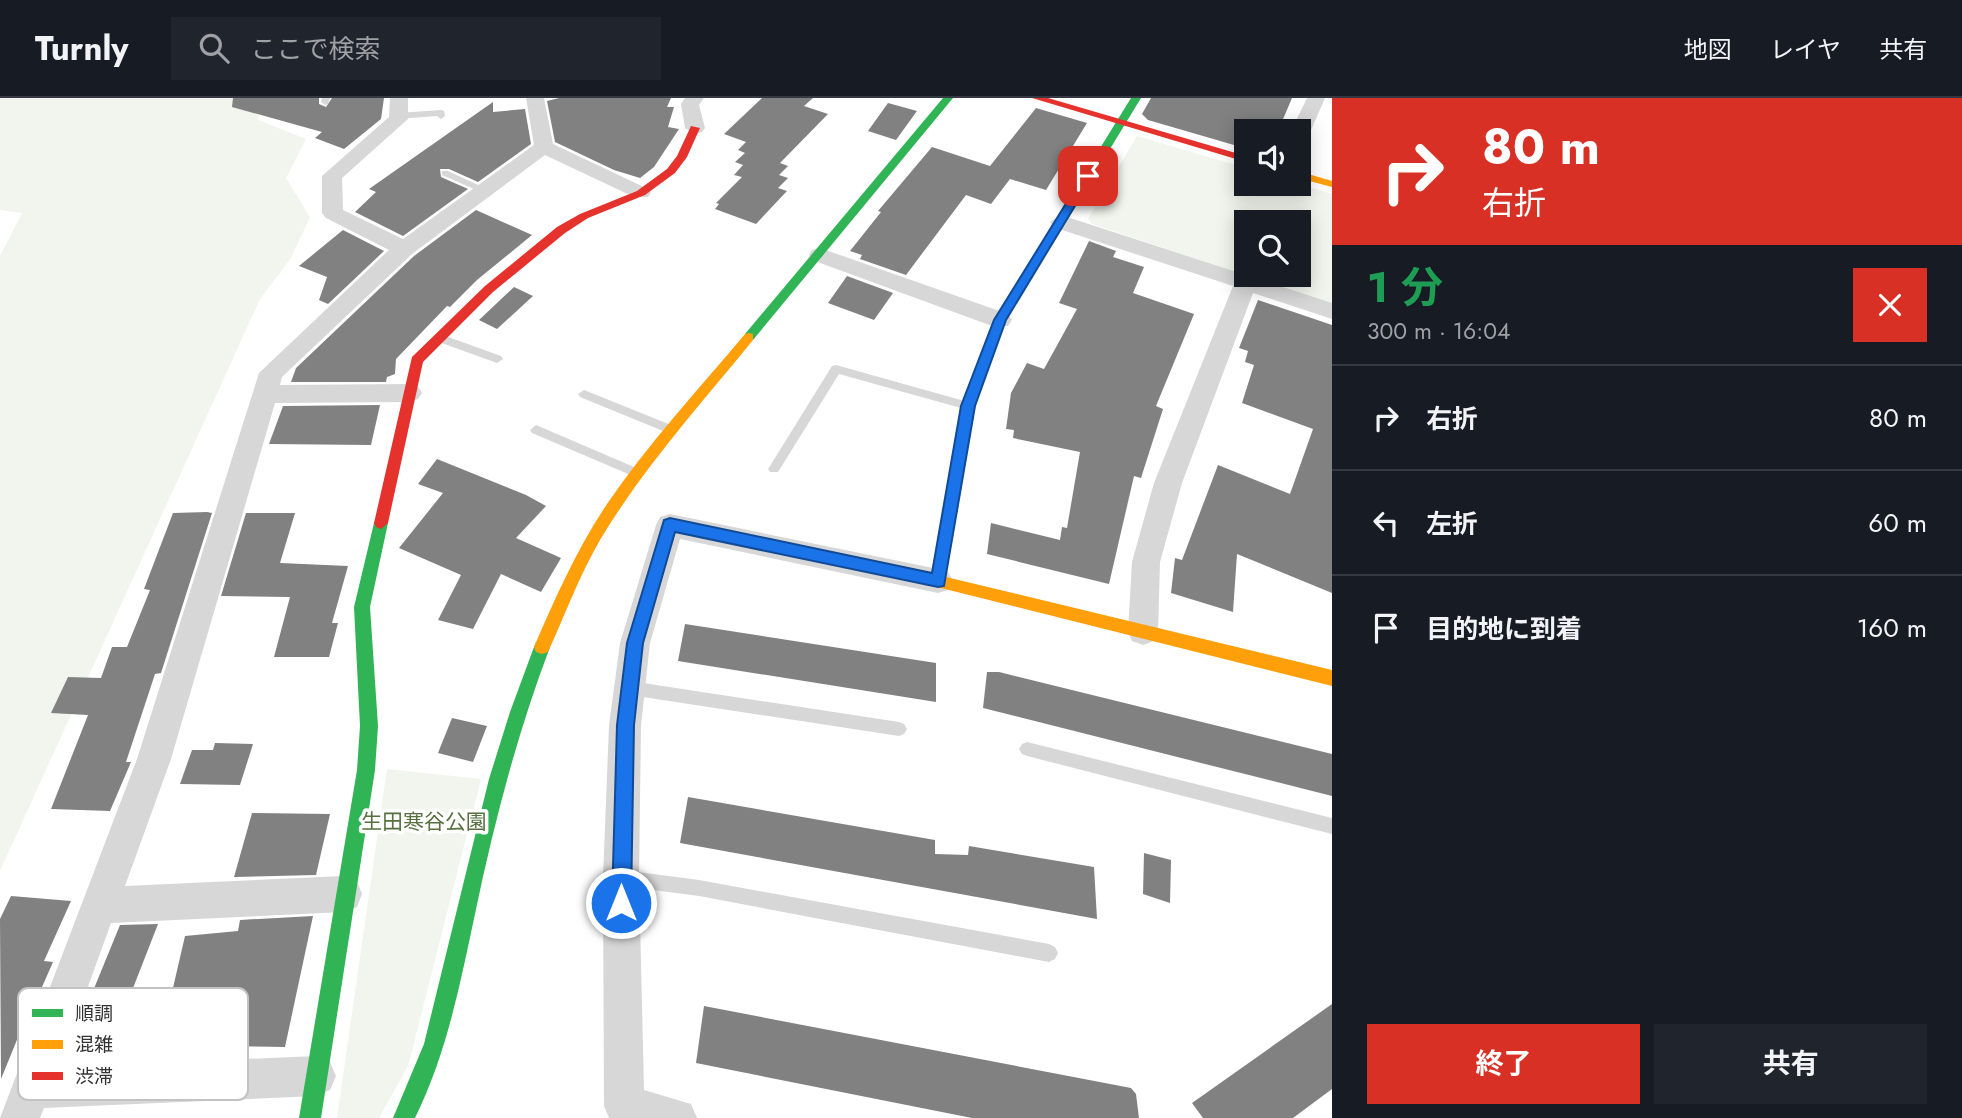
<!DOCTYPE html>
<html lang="ja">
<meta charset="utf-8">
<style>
body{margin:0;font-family:Jost,"Noto Sans JP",sans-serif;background:#20242c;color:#f1f3f6;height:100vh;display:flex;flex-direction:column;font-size:26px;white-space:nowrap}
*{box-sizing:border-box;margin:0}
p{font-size:23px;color:#9ea1a6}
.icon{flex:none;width:38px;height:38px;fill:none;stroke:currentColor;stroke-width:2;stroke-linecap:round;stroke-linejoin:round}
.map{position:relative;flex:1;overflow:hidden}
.details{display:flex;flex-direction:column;background:#171b24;width:630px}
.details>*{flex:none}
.hud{background:#d93025;color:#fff;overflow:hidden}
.buttons{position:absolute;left:1234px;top:21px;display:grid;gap:14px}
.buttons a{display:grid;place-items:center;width:77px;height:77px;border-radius:0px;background:#171b24;box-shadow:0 4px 18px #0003;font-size:35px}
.pin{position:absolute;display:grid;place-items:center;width:60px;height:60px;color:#fff;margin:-30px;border-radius:14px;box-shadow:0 4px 10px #0006}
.me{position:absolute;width:77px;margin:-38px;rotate:0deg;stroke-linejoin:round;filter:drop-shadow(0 0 5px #0008)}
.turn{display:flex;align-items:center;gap:24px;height:147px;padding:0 35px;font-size:32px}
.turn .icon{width:91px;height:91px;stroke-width:2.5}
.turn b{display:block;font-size:49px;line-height:60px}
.round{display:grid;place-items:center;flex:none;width:74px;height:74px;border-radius:0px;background:#20242c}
.head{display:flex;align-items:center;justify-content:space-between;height:119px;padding:0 35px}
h1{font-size:42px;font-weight:700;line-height:52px;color:#1e9e55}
.cta{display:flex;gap:14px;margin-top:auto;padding:14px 35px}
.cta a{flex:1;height:80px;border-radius:0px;background:#d93025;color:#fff;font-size:28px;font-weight:700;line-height:80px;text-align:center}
.cta a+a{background:#20242c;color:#f1f3f6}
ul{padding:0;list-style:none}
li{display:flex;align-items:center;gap:21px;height:105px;padding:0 35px;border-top:2px solid #363941}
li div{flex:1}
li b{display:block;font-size:26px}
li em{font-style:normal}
header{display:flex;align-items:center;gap:42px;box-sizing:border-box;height:98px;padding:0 35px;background:#171b24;border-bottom:2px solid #363941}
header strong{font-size:33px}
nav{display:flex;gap:38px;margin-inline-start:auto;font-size:24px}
.search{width:490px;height:63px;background:#20242c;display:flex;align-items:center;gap:18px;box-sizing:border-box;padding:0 24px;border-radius:0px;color:#9ea1a6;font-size:26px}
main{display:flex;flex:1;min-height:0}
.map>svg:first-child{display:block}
.green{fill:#f1f5ed;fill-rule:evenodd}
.building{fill:#818181}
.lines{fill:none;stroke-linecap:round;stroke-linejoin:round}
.lane{fill:#d7d7d7;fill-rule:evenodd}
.street{fill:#d7d7d7;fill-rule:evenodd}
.fast{fill:#30b455;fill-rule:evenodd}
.slow{fill:#ff9f0a;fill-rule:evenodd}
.jam{fill:#e5322d;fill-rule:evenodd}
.route{fill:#1a73e8;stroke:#114b97;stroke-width:2}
.labels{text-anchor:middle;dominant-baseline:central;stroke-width:7;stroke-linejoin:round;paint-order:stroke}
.park-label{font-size:21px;fill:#56703f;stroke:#fff}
.key{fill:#fff;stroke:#c2c2c2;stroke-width:2}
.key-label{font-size:19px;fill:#333}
</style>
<header>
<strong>Turnly</strong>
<div class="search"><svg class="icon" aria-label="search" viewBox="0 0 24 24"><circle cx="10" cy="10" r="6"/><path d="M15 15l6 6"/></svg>ここで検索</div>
<nav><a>地図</a><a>レイヤ</a><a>共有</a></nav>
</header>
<main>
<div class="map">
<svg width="1332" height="1020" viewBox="0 0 1332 1020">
<rect width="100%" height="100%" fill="#fff"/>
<g class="green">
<polygon points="0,0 260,0 258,22 306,41 286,80 310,119 291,160 260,201 0,773 0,158 22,115 0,112"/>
<path d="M1137 38 1246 70V86H1299L1332 96V206L1092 126 1088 121ZM1246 124H1298V177H1246Z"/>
<polygon points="387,671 481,681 408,968 379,1020 337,1020"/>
</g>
<g class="building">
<polygon points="233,0 319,0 319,6 326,9 332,0 384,0 381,21 344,51 315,40 322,34 232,9"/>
<polygon points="559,0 671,0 667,9 674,9 668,29 679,31 654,69 640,80 614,72 555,44 547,3"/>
<polygon points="762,0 813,0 804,8 828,16 780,65 788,68 779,77 788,80 778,90 787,93 756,126 715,111 719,106 716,105 742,79 734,77 743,67 735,64 745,55 738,52 746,44 724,36"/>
<polygon points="1151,0 1292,0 1278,33 1246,33 1246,46 1234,47 1148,22 1142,16"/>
<polygon points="493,4 493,14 525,11 531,46 478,84 449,71 440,71 441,79 468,91 403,138 355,114 376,94 369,91"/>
<polygon points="888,5 917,13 896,42 868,33"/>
<polygon points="1036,10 1087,25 1046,92 1010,81 991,106 966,97 906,177 860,161 862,157 850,153 881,114 878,113 932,49 990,68"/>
<polygon points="476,112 532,137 477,182 450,209 447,208 396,261 395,276 387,279 386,284 291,284 296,270 414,158"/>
<polygon points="343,132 384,153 328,206 319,202 327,179 299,168"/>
<polygon points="1089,143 1116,153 1113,159 1144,169 1133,195 1194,216 1156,308 1163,311 1141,380 1134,378 1109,486 987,456 991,425 1060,442 1062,429 1067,430 1080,354 1013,340 1014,332 1006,331 1011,295 1027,265 1044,271 1077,211 1059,205"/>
<polygon points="847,178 893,195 874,222 828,205"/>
<polygon points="514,189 533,198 497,231 479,222"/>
<polygon points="1258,202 1332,227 1332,495 1237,456 1233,514 1171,495 1175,460 1182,462 1218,367 1290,396 1313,331 1242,305 1254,267 1245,264 1248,253 1239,250"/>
<polygon points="380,307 371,347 269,346 283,308"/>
<polygon points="437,361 526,397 546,408 516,440 561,460 541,494 501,476 473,531 438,522 461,477 399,450 443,395 418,386"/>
<polygon points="207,414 212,415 161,575 155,576 126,664 131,664 110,713 51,711 88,617 51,615 68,579 101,580 112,549 127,549 150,492 144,491 173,415"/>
<polygon points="246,415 295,415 280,465 348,468 332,525 338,525 329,559 274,559 290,499 221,498"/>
<polygon points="685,526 936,565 936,604 678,563"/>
<polygon points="987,574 999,574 1332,656 1332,698 983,610"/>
<polygon points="452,620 487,628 473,664 438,655"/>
<polygon points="215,645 253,646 240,687 180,686 192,652 213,652"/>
<polygon points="688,699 935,742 935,756 968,757 969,748 1094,769 1097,821 680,745"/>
<polygon points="252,715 330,716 316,777 234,779"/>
<polygon points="1144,755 1171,762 1170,805 1143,796"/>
<polygon points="11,798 71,803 44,863 53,864 35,905 32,905 1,981 0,821"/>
<polygon points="313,818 285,949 215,948 213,957 157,959 185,838 238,833 240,822"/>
<polygon points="158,826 105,962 66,959 120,827"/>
<polygon points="1332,906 1332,991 1293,1020 1203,1020 1192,1005"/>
<polygon points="704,908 1131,990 1136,996 1139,1020 972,1020 696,965"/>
</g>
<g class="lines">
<g class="lane">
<polygon points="322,0 330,0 328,6 325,7 321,4"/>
<polygon points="441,12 444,13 445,18 441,21 437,18 398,21 394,18 398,15"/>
<polygon points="442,73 448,73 489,92 481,94 442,77"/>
<polygon points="440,236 501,258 503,261 497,265 436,243 434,240"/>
<polygon points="836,267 968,304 974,308 968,312 839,276 778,374 770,374 768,371 770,368 832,268"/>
<polygon points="584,292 676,329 678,332 676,335 668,335 580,299 578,296"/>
<polygon points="536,327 641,372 643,375 637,380 633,378 532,335 530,332"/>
<polygon points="630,583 899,624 904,626 907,631 904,636 899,638 630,597 625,595 623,590 625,585"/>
<polygon points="1027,644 1332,720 1332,736 1027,658 1022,656 1019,651 1022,646"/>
<polygon points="623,772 699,782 1049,846 1055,849 1058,855 1055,861 1049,864 699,798 623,788 617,786 615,780 617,774"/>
</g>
<g class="street">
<polygon points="390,0 408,0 408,21 342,80 343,112 403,141 534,47 526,0 544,0 553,46 648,91 651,95 648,99 634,99 545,57 412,156 282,279 280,287 409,286 418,289 422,295 418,301 409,304 275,305 171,661 125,788 344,778 357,783 362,796 357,809 344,814 111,825 59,969 316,958 330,964 336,978 330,992 316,998 44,1010 40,1020 0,1020 137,661 259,275 389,152 326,120 322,115 322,78 389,19"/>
<polygon points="685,0 704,0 699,7 705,30 702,34 695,36 685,30 681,6"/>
<polygon points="1307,0 1325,0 1308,39 1298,45 1298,33 1291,33"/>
<polygon points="1061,117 1332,205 1332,221 1253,195 1182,385 1160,464 1158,534 1154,543 1143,547 1132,543 1128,534 1132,464 1154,385 1233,188 1053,129 1050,124"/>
<polygon points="820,150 1008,216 1012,222 1008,228 992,228 812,162 809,157 812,152"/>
<polygon points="670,416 938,471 948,474 953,483 948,492 938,495 680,441 650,545 641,627 639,780 644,992 691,1006 697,1020 609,1020 604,1008 603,780 609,627 620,545 656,427 660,419"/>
</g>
<g class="fast">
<polygon points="943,0 953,0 753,242 745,242 745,236"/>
<polygon points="1131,0 1141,0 1006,222 975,308 966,361 964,365 954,365 952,361 961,308 994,222"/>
<polygon points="381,419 388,425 370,509 378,628 375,672 321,1020 299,1020 357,672 360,628 354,509 374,425"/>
<path d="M542 542 548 544 550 549C517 636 494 725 475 816 460 886 447 955 415 1020H393L424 946 489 681 510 614 534 549 536 544Z"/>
</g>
<g class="slow">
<polygon points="1298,73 1332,83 1332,89 1298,80"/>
<path d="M749 235 753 236V242C700 307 643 370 600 442 579 478 565 517 548 554L542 556 536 554 534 549C555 500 577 451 607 406 648 346 698 292 745 236Z"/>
<polygon points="959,356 966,361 946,479 1332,572 1332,588 933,488 930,483 952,361"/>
</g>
<g class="jam">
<polygon points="1032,0 1048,0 1246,58 1246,64"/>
<polygon points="691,28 700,30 687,59 675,75 645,97 588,120 565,135 493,194 423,264 388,425 381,431 376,429 374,425 412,259 485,188 557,129 580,116 637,93 667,71 677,58"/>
</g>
</g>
<polygon class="route" points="1088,75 1093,78 1006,222 975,308 944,488 938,489 675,434 643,545 634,627 631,805 628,812 621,815 614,812 612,805 617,627 627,545 664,422 670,420 932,475 961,308 994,222 1083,78"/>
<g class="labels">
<g class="park-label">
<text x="424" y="724">生田寒谷公園</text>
</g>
</g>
<rect x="18" y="890" width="230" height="112" rx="10" class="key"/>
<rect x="32" y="911" width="31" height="8" fill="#30b455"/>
<rect x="32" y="942" width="31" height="9" fill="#ff9f0a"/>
<rect x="32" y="974" width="31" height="8" fill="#e5322d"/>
<g class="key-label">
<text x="75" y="922">順調</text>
<text x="75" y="953">混雑</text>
<text x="75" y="985">渋滞</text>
</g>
</svg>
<div class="buttons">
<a><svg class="icon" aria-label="sound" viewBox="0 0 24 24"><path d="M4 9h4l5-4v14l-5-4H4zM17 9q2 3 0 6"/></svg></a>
<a><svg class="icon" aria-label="search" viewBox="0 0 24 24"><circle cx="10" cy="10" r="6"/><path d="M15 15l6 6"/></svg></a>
</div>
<div class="pin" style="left:1088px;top:78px;background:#d93025"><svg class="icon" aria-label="arrive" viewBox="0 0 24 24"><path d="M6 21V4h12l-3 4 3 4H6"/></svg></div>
<svg class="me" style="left:621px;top:805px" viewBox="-20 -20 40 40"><circle r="17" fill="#1a73e8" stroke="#fff" stroke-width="3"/><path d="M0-11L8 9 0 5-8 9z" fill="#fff"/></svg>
</div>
<section class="details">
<div class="hud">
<div class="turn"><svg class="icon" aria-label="right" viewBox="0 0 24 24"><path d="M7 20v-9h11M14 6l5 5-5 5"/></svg><div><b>80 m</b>右折</div></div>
</div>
<div class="head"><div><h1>1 分</h1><p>300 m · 16:04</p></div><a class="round" style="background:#d93025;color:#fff"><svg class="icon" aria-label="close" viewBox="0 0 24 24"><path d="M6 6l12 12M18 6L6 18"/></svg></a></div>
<ul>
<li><svg class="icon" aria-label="right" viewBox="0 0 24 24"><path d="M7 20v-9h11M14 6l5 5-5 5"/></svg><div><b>右折</b></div><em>80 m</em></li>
<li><svg class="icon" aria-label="left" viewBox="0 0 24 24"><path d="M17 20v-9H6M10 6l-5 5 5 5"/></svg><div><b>左折</b></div><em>60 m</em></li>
<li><svg class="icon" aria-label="arrive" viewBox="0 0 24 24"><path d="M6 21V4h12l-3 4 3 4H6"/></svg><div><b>目的地に到着</b></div><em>160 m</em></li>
</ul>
<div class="cta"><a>終了</a><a>共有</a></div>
</section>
</main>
